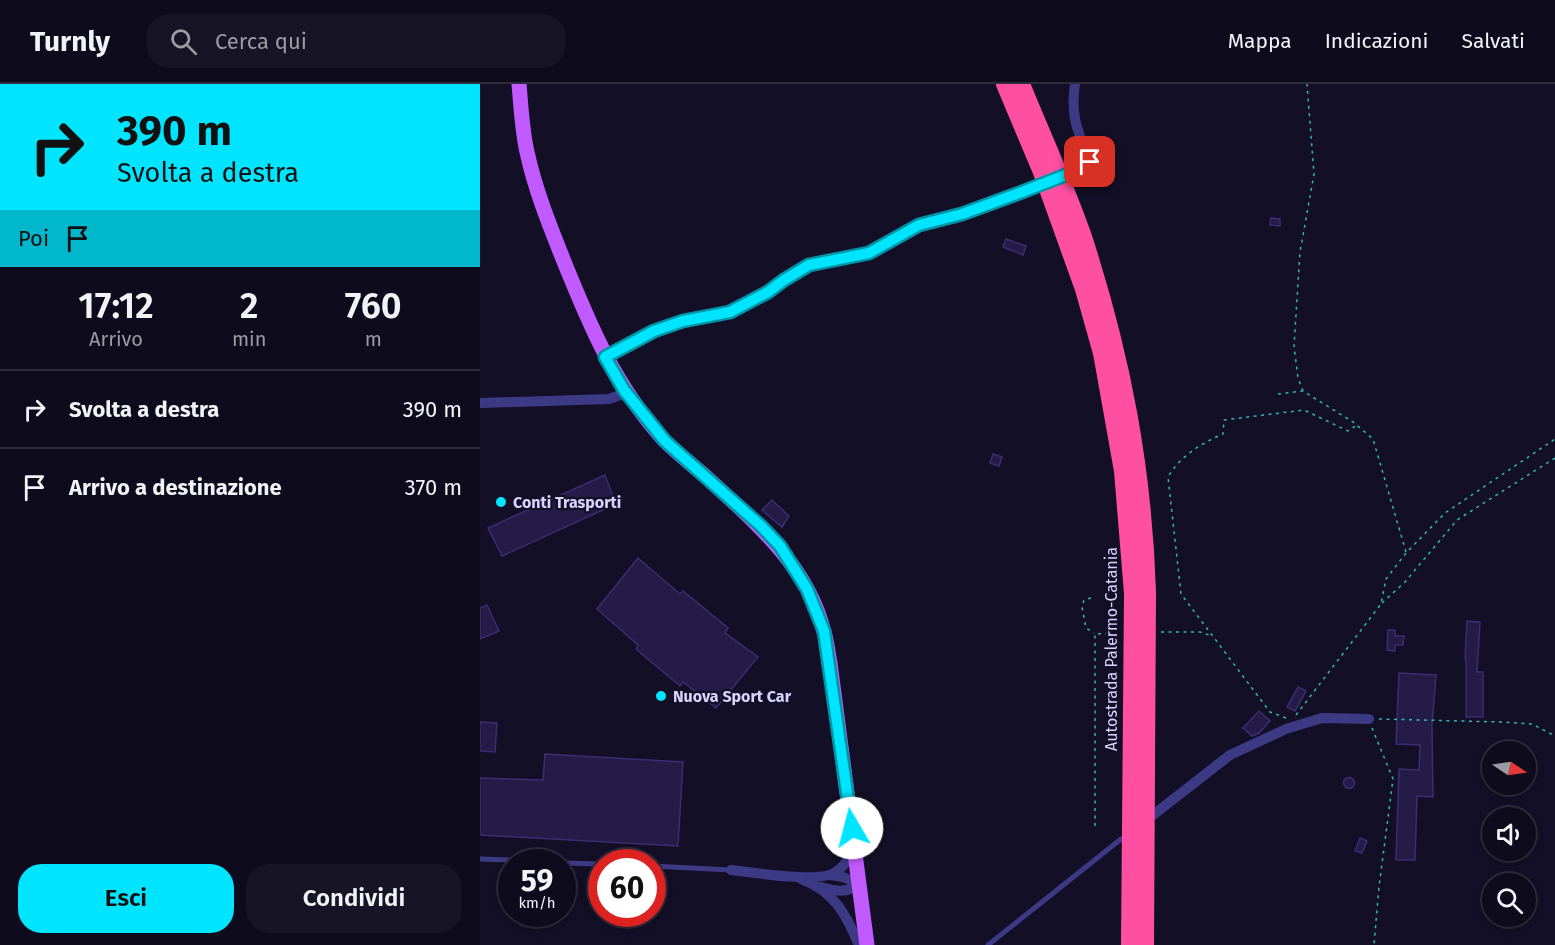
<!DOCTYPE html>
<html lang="it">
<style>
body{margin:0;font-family:"Fira Sans",sans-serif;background:#171425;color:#f1f3f6;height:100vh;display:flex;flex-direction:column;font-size:22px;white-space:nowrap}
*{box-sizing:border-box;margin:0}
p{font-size:20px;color:#9b9ba3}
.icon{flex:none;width:33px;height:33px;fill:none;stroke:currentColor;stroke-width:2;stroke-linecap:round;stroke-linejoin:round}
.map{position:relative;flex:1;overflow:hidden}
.side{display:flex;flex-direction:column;background:#0e0b1c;width:480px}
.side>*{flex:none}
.hud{background:#00e5ff;color:#111;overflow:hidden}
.needle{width:39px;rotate:103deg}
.fabs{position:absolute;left:1002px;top:657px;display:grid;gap:12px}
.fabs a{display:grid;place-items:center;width:54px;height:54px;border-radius:50%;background:#0e0b1c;box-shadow:0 3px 9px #0003,0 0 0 2px #2e2b3b;font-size:30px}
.speed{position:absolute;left:18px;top:765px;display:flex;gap:12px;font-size:30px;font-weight:700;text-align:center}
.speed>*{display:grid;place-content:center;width:78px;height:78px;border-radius:50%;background:#0e0b1c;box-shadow:0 3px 9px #0003,0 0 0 2px #2e2b3b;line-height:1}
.speed small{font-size:15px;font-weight:400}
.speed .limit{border:9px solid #d22;background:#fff;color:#111}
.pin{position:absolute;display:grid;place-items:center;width:51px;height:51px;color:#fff;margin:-26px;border-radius:12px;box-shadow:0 3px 9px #0006}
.me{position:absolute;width:66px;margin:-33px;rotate:352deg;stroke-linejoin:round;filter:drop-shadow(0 0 4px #0008)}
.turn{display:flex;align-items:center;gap:21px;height:126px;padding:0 18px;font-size:27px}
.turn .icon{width:78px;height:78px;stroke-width:2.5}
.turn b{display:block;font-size:42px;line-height:51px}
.then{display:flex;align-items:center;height:57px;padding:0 18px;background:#0003;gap:12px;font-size:22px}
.eta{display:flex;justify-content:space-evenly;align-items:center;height:102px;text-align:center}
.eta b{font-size:36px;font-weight:600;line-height:42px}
.action{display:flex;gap:12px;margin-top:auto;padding:12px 18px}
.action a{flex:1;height:69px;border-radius:24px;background:#00e5ff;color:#111;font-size:24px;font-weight:600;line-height:69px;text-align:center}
.action a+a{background:#171425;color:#f1f3f6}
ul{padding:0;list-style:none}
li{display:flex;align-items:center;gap:18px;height:78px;padding:0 18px;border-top:2px solid #2e2b3b}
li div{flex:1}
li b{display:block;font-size:22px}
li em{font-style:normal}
header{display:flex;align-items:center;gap:36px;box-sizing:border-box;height:84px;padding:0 30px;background:#0e0b1c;border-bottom:2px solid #2e2b3b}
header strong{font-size:28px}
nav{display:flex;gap:33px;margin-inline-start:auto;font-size:21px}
.search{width:420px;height:54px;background:#171425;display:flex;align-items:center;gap:15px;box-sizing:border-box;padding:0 21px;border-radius:24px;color:#9b9ba3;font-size:22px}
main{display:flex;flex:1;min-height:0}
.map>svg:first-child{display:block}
.building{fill:#241b47;stroke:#3b2d73;stroke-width:1.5}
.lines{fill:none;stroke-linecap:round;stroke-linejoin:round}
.path{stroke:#2fb8b0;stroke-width:1.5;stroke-dasharray:3 4.5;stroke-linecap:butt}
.service{stroke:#3d3a85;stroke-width:5}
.minor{stroke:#3d3a85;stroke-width:10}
.primary{stroke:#c25bff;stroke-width:15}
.motorway{stroke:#ff4fa3;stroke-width:18}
.minor-bridge{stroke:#3d3a85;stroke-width:10}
.route-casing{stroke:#0095a6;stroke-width:15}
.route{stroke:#00e5ff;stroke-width:10}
.poi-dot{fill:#00e5ff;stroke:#130f26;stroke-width:2}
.labels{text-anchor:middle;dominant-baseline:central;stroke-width:4.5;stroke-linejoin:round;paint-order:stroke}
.poi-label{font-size:16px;font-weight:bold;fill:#d9d4ff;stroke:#130f26;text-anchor:start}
.street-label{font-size:16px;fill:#d9d4ff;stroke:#130f26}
</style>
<header>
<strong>Turnly</strong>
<div class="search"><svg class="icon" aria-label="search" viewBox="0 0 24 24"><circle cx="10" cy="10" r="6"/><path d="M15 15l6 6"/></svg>Cerca qui</div>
<nav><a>Mappa</a><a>Indicazioni</a><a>Salvati</a></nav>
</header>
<main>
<section class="side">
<div class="hud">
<div class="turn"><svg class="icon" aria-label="right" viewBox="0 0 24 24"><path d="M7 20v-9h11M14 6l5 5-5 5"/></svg><div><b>390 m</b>Svolta a destra</div></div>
<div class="then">Poi<svg class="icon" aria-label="arrive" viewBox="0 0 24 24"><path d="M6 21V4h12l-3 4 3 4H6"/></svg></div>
</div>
<div class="eta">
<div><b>17:12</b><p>Arrivo</p></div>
<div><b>2</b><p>min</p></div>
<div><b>760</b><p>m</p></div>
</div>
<ul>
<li><svg class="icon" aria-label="right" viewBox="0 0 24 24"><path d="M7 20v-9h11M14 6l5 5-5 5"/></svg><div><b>Svolta a destra</b></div><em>390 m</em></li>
<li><svg class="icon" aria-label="arrive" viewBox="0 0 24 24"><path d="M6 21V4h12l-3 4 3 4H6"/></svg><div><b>Arrivo a destinazione</b></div><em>370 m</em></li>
</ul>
<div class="action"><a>Esci</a><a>Condividi</a></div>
</section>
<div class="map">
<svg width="1075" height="861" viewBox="0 0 1075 861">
<rect width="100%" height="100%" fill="#130f26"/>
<g class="building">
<polygon points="791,134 800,135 800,142 790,141"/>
<polygon points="526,155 546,162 543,171 523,163"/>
<polygon points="513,370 522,373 519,382 510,379"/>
<polygon points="125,391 136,420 22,472 8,444"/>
<polygon points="292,416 309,432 302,443 282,426"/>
<polygon points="158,474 200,510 203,507 248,544 245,549 278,573 236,624 203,598 200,602 156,565 158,561 117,525"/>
<polygon points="7,521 19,547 0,555 0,524"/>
<polygon points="987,537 1000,538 997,588 1003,588 1003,633 986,633 986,575 985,575"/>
<polygon points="908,546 915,546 915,552 924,552 923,561 915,561 915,567 907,566"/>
<polygon points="919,589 956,591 952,641 953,713 937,712 935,776 916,776 919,685 939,686 940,661 916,660"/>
<polygon points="818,603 826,607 815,627 807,623"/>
<polygon points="779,627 790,637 779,649 772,652 763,644"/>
<polygon points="0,638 17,639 15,668 0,667"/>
<polygon points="65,670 203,678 198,762 0,751 0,694 63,696"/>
<circle cx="869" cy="699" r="5.5"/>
<polygon points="880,754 887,757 882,769 875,767"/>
</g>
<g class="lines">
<g class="path">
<polyline points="823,307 818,294 814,262 820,168 834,90 827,0"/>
<polyline points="798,310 823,307 873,338 893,355 926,468"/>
<polyline points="611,514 604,516 602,523 606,544 614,549"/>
<polyline points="902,519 925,498 977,436 1075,374"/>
<polyline points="681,548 720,548 732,552"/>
<polyline points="816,631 901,520 906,495 926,469 965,429 1075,355"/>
<path d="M806 634 790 628 701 510 688 393C700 372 722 359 743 350L744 336 824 326 868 347 877 341"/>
<polyline points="899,635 1022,638 1052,640 1075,652"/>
<polyline points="892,644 913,695 899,803 894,861"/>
<polyline points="615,742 615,550 638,549"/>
</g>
<g class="service">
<polyline points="0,775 82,778"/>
<polyline points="82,779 122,780"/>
<polyline points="172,782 251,786"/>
<polyline points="508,861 641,755"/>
</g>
<g class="minor">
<path d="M595 0C590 33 598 48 610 78L601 85"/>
<polyline points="125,273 174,247 203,237 250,227 289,208 304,196 329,181 389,169 439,141 482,130 542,108"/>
<polyline points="0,319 129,315 140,311 144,306"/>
<polyline points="673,731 750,671 806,645 842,634 889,635"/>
<path d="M251 786C277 789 325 797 349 791 361 788 368 775 375 766"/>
<path d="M321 795C354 807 366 830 379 861"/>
<path d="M341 803C356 807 366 810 379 800L363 793 350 791"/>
</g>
<path class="primary" d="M39 0C41 22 42 46 47 68 55 105 69 140 83 175 110 242 135 302 184 356 197 369 211 380 225 392 274 437 327 480 344 548 347 558 348 569 350 579L387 861"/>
<g class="motorway">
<polyline points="525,0 562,88 604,205 622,269 643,387 653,509 650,861"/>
<path d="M541 0C562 52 586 103 604 156 642 274 663 384 667 508L665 861"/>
</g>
<polyline class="minor-bridge" points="542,108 601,85"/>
</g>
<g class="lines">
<defs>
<polyline id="route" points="372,744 344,547 327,505 300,462 281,442 185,357 144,306 125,273 174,247 203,237 250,228 288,208 304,196 329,181 389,169 439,141 482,130 542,108 601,85 610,78"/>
</defs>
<use href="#route" class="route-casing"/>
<use href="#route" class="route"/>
</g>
<g class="poi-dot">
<circle cx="21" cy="418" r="6"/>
<circle cx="181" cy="612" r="6"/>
</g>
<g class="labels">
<g class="poi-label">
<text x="33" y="418">Conti Trasporti</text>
<text x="193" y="612">Nuova Sport Car</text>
</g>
<g class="street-label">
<text transform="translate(631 565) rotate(-90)">Autostrada Palermo-Catania</text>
</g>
</g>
</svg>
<div class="fabs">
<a><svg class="needle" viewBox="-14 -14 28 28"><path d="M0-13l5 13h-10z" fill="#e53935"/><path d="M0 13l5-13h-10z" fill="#9b9ba3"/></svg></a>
<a><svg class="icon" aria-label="sound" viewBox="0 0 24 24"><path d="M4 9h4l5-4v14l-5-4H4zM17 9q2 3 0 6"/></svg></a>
<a><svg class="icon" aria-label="search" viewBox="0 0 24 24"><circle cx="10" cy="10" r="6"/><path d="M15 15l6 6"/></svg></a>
</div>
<div class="speed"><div>59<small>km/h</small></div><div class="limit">60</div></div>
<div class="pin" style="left:610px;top:78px;background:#d93025"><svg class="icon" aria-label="arrive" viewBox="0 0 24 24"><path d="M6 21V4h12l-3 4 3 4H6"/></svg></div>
<svg class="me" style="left:372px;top:744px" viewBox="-20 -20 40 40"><circle r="19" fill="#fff"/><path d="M0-13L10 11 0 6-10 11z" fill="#00e5ff"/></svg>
</div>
</main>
